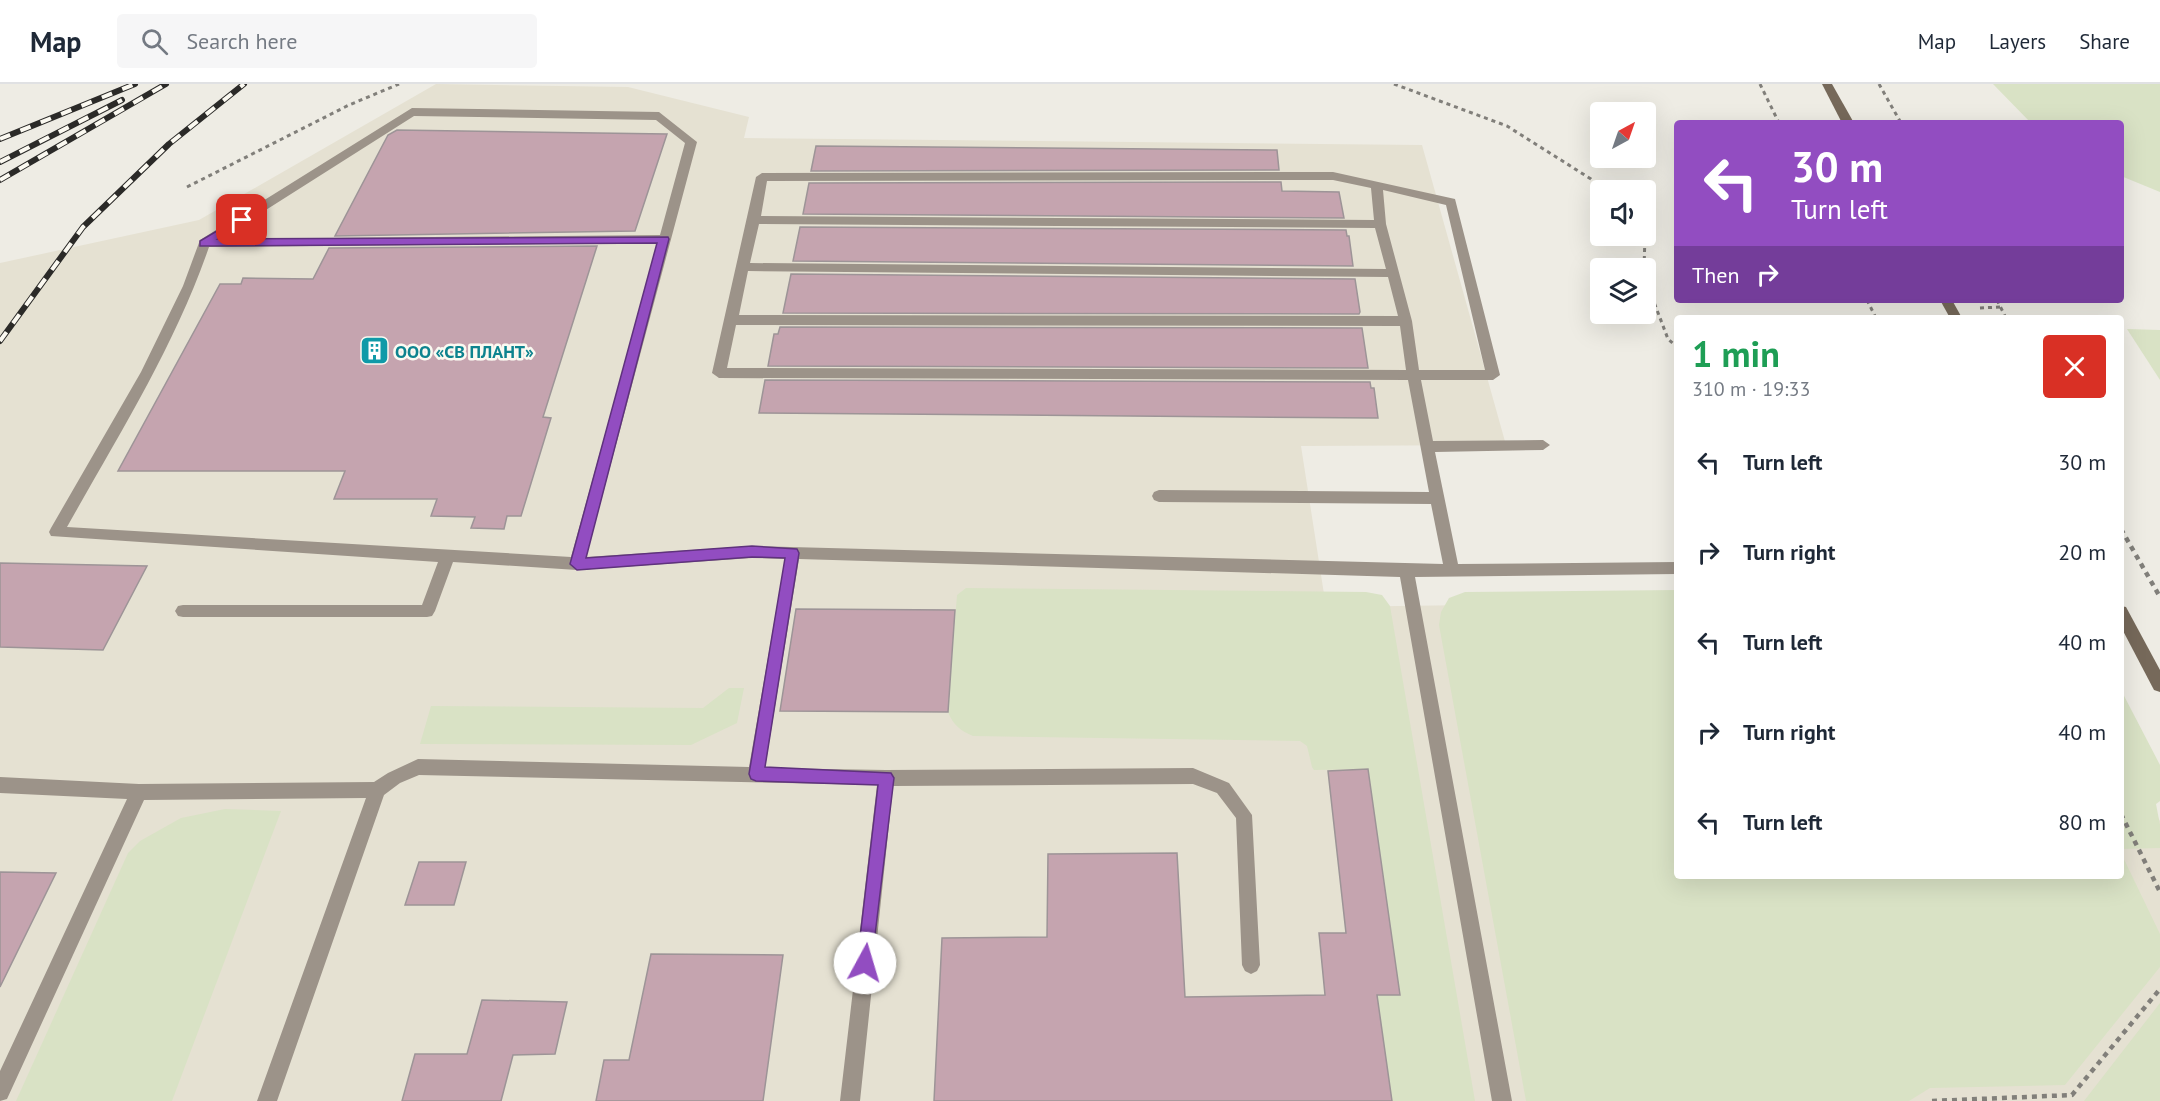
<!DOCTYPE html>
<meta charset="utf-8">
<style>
body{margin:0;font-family:"PT Sans",sans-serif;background:#f6f6f7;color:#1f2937;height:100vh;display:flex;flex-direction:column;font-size:22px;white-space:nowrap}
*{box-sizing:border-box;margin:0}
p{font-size:20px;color:#747a83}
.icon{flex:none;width:33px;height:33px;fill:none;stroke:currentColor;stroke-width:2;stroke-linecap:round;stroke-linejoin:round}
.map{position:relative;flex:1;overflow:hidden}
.sheet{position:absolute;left:1674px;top:231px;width:450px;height:564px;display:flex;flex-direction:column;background:#fff;border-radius:6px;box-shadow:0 6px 24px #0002}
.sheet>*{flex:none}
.guide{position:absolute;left:1674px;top:36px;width:450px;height:183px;border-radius:6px;box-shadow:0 6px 24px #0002;background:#924dc1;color:#fff;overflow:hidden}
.needle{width:39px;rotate:40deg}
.controls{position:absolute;left:1590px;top:18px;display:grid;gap:12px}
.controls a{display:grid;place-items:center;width:66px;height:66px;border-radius:6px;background:#fff;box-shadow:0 6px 24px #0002;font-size:30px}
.pin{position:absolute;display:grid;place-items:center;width:51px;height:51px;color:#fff;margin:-26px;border-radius:12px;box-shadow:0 3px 9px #0006}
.me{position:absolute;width:66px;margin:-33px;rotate:6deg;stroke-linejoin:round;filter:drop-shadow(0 0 4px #0008)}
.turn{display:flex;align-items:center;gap:21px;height:126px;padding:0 18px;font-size:27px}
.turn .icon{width:78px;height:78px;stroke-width:2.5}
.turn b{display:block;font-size:42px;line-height:51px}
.then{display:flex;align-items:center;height:57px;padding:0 18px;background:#0003;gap:12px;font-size:22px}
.round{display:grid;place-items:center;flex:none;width:63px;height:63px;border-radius:6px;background:#f6f6f7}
.summary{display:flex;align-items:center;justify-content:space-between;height:102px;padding:0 18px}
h1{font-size:36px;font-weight:700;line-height:45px;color:#1e9e55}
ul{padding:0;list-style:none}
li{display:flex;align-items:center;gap:18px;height:90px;padding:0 18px}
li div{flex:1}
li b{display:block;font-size:22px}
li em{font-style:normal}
header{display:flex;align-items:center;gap:36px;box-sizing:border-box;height:84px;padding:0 30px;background:#fff;border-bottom:2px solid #e0e1e3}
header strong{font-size:28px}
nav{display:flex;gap:33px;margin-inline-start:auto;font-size:21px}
.search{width:420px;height:54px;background:#f6f6f7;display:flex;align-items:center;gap:15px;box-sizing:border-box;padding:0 21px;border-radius:6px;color:#747a83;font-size:22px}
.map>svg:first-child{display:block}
.built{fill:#e5e1d2}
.green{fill:#d9e2c5}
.building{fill:#c5a4af;stroke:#9d9497;stroke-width:1.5}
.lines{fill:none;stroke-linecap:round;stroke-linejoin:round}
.path-far1{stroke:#817f7a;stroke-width:3;stroke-dasharray:4 4;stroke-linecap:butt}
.path{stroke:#817f7a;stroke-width:4.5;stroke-dasharray:5 5;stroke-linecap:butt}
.lane{fill:#9c9389;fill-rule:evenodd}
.secondary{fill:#76695a;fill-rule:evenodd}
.rail-casing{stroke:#2b2a28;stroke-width:6}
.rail{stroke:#fbf9f1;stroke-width:4;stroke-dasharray:11;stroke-linecap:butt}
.route{fill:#924dc1;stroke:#5f327d;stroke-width:1.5}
.labels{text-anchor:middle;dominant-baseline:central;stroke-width:5;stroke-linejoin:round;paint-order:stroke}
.culture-label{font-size:18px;font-weight:bold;fill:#0d838f;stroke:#fbf9f1;text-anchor:start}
</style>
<header>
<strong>Map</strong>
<div class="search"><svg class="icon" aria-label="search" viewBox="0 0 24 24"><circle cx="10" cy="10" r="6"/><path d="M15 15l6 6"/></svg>Search here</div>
<nav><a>Map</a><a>Layers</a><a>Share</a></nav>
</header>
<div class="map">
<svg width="2160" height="1017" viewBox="0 0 2160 1017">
<rect width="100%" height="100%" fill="#eeece4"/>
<polygon class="built" points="436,0 628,3 749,33 744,54 1422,61 1506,361 1301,362 1326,523 1677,518 1677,792 2121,792 2121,659 2160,737 2160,1017 0,1017 0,179 199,136"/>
<g class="green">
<polygon points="1993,0 2160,0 2160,108 2121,92 2121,39 2031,39"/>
<polygon points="2127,245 2160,246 2160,296"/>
<path d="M966 504 1366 508 1382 511 1390 522 1475 1017H1392L1377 911H1400L1368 685 1314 686 1312 683 1307 662 1300 657 973 652C961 647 953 641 948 628L957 511Z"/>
<polygon points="1677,506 1677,792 2121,792 2121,769 2160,850 2160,883 2065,1001 1930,1004 1909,1017 1526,1017 1439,541 1441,528 1449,514 1465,508"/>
<polygon points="729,604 744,604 737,639 691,661 420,660 431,622 703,624"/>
<polygon points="2121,606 2160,681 2160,717 2156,720 2160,741 2160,764 2121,765"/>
<polygon points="225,725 281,727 172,1017 16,1017 128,769 140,757 181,734"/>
<polygon points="2160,919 2160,1017 2084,1017"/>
</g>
<g class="building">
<polygon points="397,46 667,50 635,147 335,152 388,51"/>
<polygon points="816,62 1277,66 1279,86 811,87"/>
<polygon points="1281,98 1282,107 1339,108 1344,134 803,130 809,99"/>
<polygon points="800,143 1346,146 1347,152 1349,152 1353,182 793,177"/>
<polygon points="597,162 543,333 551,334 521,432 507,432 504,445 471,444 475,433 431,432 437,415 334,415 345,387 118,387 220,200 241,200 243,194 313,195 329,164"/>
<polygon points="791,190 1355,195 1360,228 1359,230 783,229"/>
<polygon points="780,243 1362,244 1368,284 768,282 774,250 778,250"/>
<polygon points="765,296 1370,298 1371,304 1374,304 1378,334 759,329"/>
<polygon points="0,479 147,482 103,566 0,563"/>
<polygon points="796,525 955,526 948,628 780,627"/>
<polygon points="1368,685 1400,911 1377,911 1392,1017 934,1017 942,854 1047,853 1048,770 1177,769 1185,913 1325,911 1319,849 1346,849 1328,687"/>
<polygon points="419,778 466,778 454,821 405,821"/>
<polygon points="0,788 56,789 0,903"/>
<polygon points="651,870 783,871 763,1017 596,1017 604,976 629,976"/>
<polygon points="482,916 567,918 555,970 513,971 501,1017 402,1017 415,970 467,970"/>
</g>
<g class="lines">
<g class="path-far1">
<polyline points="1394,0 1507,42 1591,95 1602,106"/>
<polyline points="1760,0 1779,39"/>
<polyline points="1879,0 1901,39"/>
<polyline points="187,103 349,21 399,0"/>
<polyline points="1644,184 1645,152"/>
<polyline points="1646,197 1668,255 1677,263"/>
<polyline points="1867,216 1876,234"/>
<polyline points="1997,216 2006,234"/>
<polyline points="1980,224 2001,223"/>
</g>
<g class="path">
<polyline points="2121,445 2160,513"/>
<polyline points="2121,730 2160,808"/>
<polyline points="1932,1017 2072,1011 2160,905"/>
</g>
<path class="lane" d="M412 24 659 28 697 58 586 473 752 462 1443 480 1431 420 1159 418 1154 416 1152 412 1154 408 1159 406 1429 408 1408 296 719 294 712 289 756 93 762 89 1333 88 1455 115 1500 291 1493 296H1421L1433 357 1543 356 1550 361 1543 366 1435 368 1458 480 1677 478V490L1415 493 1512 1017H1492L1400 493 799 475 765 684 886 686 1193 684 1229 699 1252 731 1260 881 1257 887 1251 890 1245 887 1242 881 1236 734 1217 709 1193 700 893 702 860 1017H840L877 701 419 691 400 699 384 711 277 1017H257L366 714 144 716 7 1015 0 1017V987L127 715 0 709V693L139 700 374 698 388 689 418 675 749 683 785 475 752 474 577 486 453 478 435 527 432 532 427 533H183L178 532 175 527 178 522 183 521H422L438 478 51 452 49 448 51 444 141 288 183 202 200 156ZM414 32 656 36 685 59 660 151 220 155ZM1333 96 1371 104 1374 136 761 132 767 97ZM1383 106 1446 121 1485 286H1419L1412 237 1386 140ZM759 140 1375 144 1386 185 750 179ZM658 159 571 473 67 443C118 352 175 262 209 163ZM748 187 1388 193 1398 232 739 231ZM736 241 1400 242 1406 286 727 284Z"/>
<g class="secondary">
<polygon points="1822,0 1832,0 1854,39 1842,39"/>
<polygon points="1940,216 1952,216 1962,234 1950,234"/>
<polygon points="2121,522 2126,523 2160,586 2160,608 2154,606 2121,543"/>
</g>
<defs>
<g id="rail">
<polyline points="0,55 135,0"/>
<polyline points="0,78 122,16"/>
<polyline points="0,96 166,0"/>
<polyline points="0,257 83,143 169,60 244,0"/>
</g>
</defs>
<use href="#rail" class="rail-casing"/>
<use href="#rail" class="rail"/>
</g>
<polygon class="route" points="242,132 246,133 246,138 218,155 668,153 669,155 586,474 752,462 797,465 799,469 765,683 891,689 894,694 871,884 865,887 859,884 857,879 878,701 756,697 751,695 749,690 785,474 752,473 577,486 570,480 657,159 200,162 200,157"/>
<defs>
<symbol id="building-square" viewBox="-11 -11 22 22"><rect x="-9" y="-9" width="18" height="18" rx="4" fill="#0f9aa8" stroke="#fbf9f1"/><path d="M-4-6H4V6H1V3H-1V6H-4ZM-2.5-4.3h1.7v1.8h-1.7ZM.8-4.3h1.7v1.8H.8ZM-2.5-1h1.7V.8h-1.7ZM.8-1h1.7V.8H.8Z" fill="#fff"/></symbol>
</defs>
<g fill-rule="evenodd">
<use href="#building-square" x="358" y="250" width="33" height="33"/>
</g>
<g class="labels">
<g class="culture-label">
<text x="395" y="267">ООО «СВ ПЛАНТ»</text>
</g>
</g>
</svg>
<div class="controls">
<a><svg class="needle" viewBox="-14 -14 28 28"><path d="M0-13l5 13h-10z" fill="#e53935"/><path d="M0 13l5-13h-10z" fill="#747a83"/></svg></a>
<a><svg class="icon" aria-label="sound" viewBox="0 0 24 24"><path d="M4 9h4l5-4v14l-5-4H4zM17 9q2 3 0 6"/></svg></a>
<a><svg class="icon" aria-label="layers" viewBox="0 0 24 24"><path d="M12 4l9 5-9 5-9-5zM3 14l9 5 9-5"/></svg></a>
</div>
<div class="pin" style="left:242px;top:136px;background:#d93025"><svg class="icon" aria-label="arrive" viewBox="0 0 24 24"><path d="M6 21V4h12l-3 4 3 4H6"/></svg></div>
<svg class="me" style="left:865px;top:879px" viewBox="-20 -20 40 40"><circle r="19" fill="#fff"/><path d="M0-13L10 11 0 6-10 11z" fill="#924dc1"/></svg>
<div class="guide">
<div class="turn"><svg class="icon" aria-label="left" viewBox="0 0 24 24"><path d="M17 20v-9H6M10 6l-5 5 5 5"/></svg><div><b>30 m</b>Turn left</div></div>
<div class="then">Then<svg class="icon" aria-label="right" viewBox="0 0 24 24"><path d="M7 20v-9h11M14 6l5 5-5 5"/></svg></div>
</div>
<section class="sheet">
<div class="summary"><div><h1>1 min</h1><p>310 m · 19:33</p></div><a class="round" style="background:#d93025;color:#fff"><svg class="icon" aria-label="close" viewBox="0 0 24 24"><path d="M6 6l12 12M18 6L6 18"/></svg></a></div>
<ul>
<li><svg class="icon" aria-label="left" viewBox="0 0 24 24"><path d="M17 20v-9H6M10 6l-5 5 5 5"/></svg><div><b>Turn left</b></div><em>30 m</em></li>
<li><svg class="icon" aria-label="right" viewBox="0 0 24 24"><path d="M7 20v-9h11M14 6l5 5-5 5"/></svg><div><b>Turn right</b></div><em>20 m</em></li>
<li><svg class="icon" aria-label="left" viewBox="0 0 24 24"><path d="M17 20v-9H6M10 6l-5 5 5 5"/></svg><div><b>Turn left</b></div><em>40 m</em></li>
<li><svg class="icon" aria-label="right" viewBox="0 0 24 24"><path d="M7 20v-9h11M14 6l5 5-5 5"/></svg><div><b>Turn right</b></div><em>40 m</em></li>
<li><svg class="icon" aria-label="left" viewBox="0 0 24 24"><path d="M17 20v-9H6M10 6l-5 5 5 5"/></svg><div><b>Turn left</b></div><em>80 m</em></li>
</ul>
</section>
</div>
